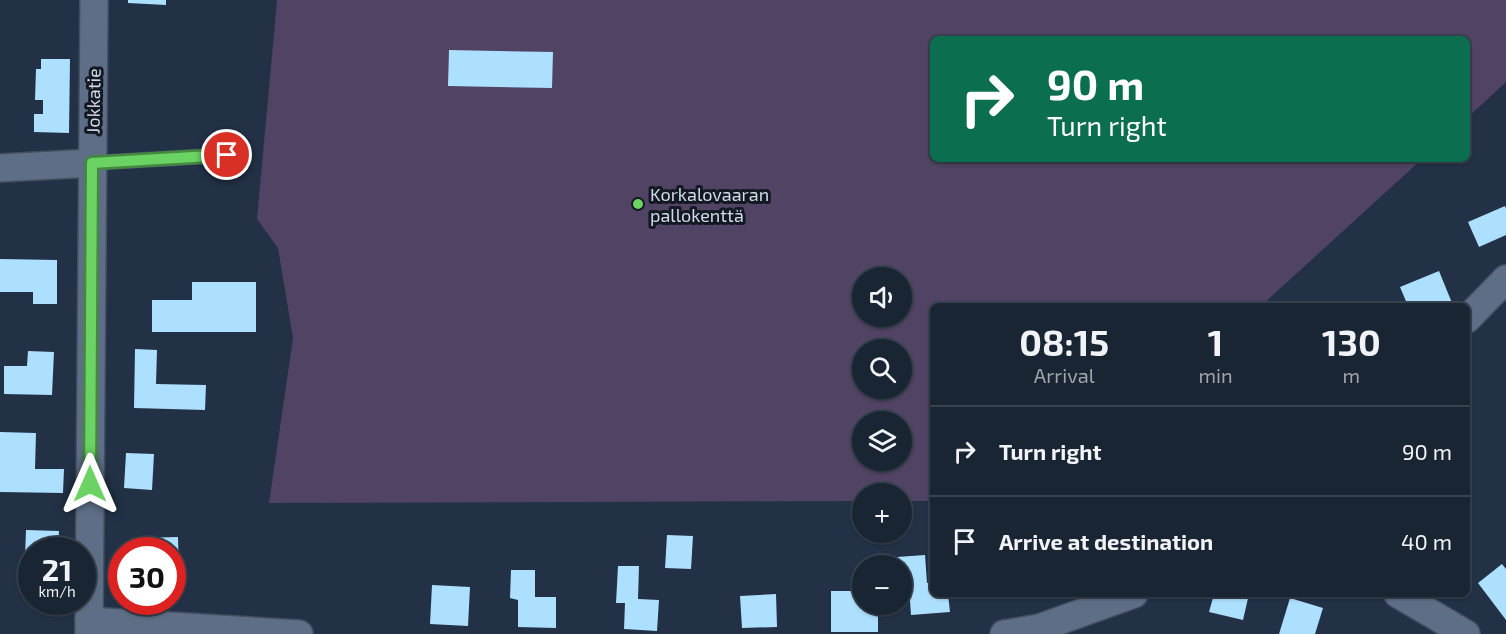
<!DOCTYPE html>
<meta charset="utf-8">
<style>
body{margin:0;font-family:"Exo 2",sans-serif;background:#273140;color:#f1f3f6;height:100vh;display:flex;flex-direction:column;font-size:22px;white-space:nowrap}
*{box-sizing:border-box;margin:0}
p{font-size:20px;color:#9fa5ac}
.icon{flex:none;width:33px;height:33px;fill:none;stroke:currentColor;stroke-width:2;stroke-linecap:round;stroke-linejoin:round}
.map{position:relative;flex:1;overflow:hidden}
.panel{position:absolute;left:930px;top:303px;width:540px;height:294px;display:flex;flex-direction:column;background:#1a2534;border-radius:9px;box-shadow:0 2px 4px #0004,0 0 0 2px #38424f}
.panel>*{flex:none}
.hud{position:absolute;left:930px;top:36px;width:540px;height:126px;border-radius:9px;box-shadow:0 2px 4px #0004,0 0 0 2px #38424f;background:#0b6e4f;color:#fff;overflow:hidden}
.fabs{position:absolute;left:852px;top:267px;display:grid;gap:12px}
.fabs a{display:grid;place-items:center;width:60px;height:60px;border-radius:50%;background:#1a2534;box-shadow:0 2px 4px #0004,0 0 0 2px #38424f;font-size:30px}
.speed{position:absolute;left:18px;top:537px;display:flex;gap:12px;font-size:30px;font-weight:700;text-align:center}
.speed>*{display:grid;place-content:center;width:78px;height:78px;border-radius:50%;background:#1a2534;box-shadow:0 2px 4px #0004,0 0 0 2px #38424f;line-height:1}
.speed small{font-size:15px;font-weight:400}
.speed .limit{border:9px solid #d22;background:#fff;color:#111}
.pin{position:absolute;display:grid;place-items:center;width:51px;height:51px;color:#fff;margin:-26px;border:3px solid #fff;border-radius:50%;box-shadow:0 2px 6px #0007}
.me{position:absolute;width:66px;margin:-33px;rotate:0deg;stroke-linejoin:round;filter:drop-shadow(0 0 4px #0008)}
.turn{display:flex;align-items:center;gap:21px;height:126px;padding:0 18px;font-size:27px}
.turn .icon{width:78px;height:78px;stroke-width:2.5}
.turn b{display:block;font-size:42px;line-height:51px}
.eta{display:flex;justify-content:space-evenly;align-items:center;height:102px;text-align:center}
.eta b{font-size:36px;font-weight:700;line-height:42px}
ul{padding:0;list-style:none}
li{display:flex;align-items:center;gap:18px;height:90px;padding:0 18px;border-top:2px solid #38424f}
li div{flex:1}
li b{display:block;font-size:22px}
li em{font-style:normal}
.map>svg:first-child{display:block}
.green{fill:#504363;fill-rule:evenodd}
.building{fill:#ade0fe}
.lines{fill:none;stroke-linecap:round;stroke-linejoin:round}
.lane-casing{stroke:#424f61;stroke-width:16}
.street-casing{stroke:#424f61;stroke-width:30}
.lane{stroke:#5d6e86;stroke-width:14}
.street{stroke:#5d6e86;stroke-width:27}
.route-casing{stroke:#458941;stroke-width:15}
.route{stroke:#6ad364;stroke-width:10}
.poi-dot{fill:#6ad364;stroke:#121922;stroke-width:2}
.labels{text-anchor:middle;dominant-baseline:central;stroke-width:6;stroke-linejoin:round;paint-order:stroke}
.street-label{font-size:18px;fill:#d1dbe9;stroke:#121922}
.poi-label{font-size:18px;fill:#d1dbe9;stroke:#121922;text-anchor:start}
</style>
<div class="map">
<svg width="1506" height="634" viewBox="0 0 1506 634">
<rect width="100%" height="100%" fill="#223146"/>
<path class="green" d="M277 0H1506V82L1467 118V39H933V159H1422L1261 306H933V501H902V494H862V501L269 503 293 338 278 248 257 219ZM862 278H902V316H862ZM862 350H902V388H862ZM862 422H902V460H862Z"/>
<g class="building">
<polygon points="128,0 166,0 166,5 128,3"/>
<polygon points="449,50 553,52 552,88 448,86"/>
<polygon points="41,59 70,59 69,133 34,132 34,114 43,114 43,100 35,100 36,69 41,69"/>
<polygon points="1505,206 1506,209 1506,235 1479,247 1468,222"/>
<polygon points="0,259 57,260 57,304 33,304 33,292 0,292"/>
<polygon points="1439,271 1452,303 1445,306 1408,306 1400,287"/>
<polygon points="192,282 256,282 256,332 152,332 152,300 192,300"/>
<polygon points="135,349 157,350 156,384 206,385 205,410 134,408"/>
<polygon points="28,351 54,352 52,395 4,394 4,366 27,366"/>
<polygon points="0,432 36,433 35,469 64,469 63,493 0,492"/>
<polygon points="126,453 154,454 152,490 124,488"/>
<polygon points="26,530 59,531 58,550 32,550 32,559 25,558"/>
<polygon points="667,535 693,536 691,569 665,568"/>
<polygon points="178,537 179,578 172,578 172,550 138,550 138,538"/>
<polygon points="925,555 927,583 933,582 933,594 948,594 950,612 911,615 909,587 902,588 902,566 898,566 897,557"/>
<polygon points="1502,564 1506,569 1506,620 1478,583"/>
<polygon points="618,566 639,566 638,599 659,600 657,631 624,629 625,603 616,603"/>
<polygon points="511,570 535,570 535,597 556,597 556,628 518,627 518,600 510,598"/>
<polygon points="855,583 862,583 862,604 878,604 878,632 831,632 831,591 855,591"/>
<polygon points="432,585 470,587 468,626 430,624"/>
<polygon points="776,594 777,627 742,628 740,596"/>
<polygon points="1214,594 1249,594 1243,620 1209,612"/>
<polygon points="1290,598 1323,608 1315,634 1279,634"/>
</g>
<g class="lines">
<defs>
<polyline id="lane" points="92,163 227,155"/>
<g id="street">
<polyline points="0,168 92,163"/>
<polyline points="1467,319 1506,279"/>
<polyline points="1398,594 1466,634"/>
<polyline points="89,621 299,634"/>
<polyline points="89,634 94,0"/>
<polyline points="1004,634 1039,628 1134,594"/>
</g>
</defs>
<use href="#lane" class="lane-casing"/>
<use href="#street" class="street-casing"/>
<use href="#lane" class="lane"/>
<use href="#street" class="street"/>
</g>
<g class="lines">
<defs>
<polyline id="route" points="90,484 92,163 227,155"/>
</defs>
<use href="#route" class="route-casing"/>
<use href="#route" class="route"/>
</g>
<circle class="poi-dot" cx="638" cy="204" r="6"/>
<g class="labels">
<g class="street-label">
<text transform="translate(93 101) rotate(-89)">Jokkatie</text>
</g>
<g class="poi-label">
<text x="650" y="194">Korkalovaaran<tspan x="650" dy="21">pallokenttä</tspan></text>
</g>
</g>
</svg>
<div class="fabs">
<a><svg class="icon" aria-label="sound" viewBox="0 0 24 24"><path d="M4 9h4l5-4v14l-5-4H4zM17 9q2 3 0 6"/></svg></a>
<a><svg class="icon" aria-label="search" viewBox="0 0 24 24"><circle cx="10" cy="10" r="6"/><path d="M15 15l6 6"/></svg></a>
<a><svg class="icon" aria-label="layers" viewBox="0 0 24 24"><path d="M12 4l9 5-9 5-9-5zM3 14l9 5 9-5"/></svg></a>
<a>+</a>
<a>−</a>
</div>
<div class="speed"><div>21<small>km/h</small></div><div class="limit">30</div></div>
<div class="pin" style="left:227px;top:155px;background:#d93025"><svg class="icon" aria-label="arrive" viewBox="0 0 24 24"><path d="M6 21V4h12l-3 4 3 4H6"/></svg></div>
<svg class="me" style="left:90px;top:484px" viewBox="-20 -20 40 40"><path d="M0-17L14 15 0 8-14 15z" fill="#6ad364" stroke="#fff" stroke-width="4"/></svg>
<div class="hud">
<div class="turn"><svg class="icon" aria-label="right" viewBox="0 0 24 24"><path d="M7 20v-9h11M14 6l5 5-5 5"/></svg><div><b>90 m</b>Turn right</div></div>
</div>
<section class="panel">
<div class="eta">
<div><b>08:15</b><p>Arrival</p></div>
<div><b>1</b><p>min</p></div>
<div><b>130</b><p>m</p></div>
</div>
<ul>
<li><svg class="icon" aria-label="right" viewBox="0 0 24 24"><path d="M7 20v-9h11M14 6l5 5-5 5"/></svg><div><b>Turn right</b></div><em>90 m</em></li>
<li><svg class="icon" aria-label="arrive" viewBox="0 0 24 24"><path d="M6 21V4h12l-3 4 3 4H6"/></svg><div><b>Arrive at destination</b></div><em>40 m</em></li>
</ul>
</section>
</div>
